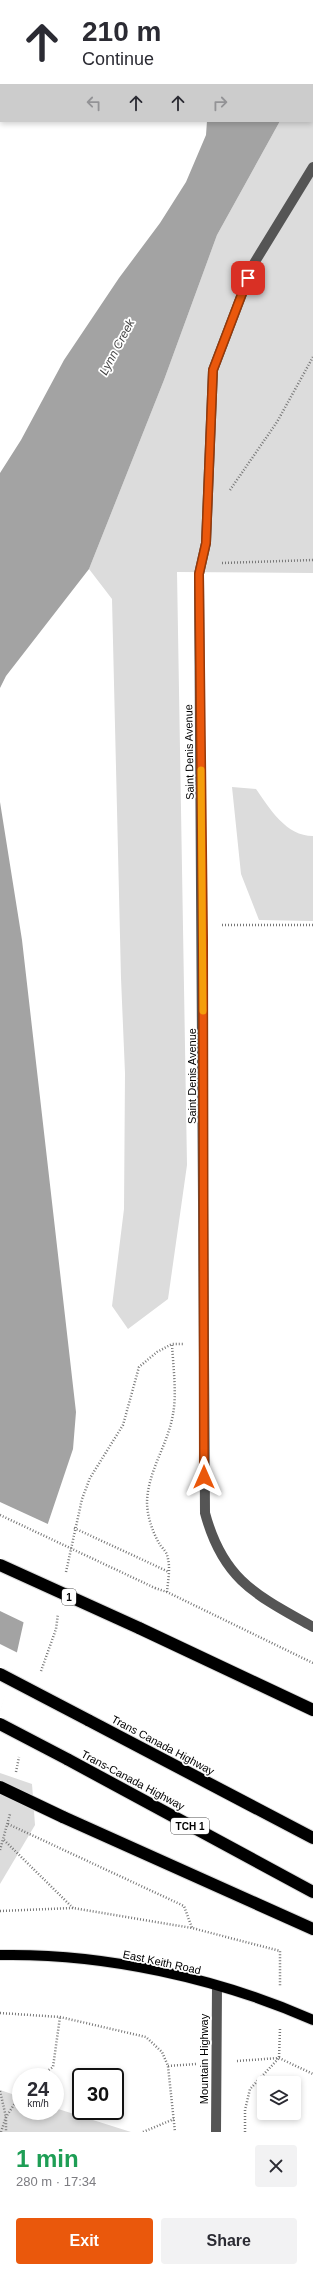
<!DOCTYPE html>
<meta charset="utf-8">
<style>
body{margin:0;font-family:Arial,sans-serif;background:#f2f2f3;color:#2b2b33;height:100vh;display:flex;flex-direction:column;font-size:15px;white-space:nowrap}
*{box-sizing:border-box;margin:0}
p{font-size:13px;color:#7c7c81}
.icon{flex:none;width:22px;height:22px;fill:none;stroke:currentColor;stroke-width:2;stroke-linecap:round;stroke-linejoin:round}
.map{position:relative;height:2132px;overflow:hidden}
.side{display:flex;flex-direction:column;background:#fff;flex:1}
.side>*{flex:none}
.banner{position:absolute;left:0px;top:0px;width:313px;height:122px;box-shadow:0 2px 6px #0003;background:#fff;color:#2b2b33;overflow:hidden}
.fabs{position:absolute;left:257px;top:2076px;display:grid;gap:8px}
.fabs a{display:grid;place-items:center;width:44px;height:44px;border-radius:4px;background:#fff;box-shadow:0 2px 6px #0003;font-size:20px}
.speed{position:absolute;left:12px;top:2068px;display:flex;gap:8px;font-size:20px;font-weight:700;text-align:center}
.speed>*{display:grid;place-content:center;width:52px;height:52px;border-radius:50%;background:#fff;box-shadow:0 2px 6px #0003;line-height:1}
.speed small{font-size:10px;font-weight:400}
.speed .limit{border:2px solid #111;border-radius:6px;background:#fff;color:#111}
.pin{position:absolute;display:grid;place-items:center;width:34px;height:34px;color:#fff;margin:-17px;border-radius:8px;box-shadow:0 2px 6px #0006}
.me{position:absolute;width:44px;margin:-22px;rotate:0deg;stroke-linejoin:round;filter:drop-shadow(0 0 3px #0008)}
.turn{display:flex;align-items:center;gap:14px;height:84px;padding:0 16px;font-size:18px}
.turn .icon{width:52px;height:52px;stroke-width:2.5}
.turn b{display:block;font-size:28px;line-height:34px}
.lanes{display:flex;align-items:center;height:38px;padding:0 16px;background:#0003;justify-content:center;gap:20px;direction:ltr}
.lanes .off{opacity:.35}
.round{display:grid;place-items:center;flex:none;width:42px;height:42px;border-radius:4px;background:#f2f2f3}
.summary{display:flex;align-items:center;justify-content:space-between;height:68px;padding:0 16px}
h1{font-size:24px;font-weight:800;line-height:30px;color:#1e9e55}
.cta{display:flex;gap:8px;margin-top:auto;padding:8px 16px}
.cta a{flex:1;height:46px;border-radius:4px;background:#ea580c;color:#fff;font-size:16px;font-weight:800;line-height:46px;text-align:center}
.cta a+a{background:#f2f2f3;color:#2b2b33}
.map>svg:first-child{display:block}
.green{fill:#dcdcdc}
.water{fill:#a3a3a3}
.pier{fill:#fff}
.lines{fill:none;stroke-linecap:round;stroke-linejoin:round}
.major-casing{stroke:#dbdbdb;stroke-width:12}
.highway-casing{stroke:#dbdbdb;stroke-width:14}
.path{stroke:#777;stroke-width:2.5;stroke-dasharray:1 2;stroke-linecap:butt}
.minor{stroke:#555;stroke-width:10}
.major{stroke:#000;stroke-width:10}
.highway{stroke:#000;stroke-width:12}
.highway-bridge-casing{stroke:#dbdbdb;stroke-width:14;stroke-linecap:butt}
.path-bridge{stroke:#777;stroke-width:2.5;stroke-dasharray:1 2;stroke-linecap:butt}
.highway-bridge{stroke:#000;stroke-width:12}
.route-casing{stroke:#983908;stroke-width:10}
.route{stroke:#ea580c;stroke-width:7}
.slow{stroke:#f59e0b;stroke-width:7}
.labels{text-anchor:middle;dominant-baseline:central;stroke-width:3.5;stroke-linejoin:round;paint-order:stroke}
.shield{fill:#fff;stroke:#4c4c4c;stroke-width:1}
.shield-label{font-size:10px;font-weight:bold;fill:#000}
.street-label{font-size:11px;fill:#000;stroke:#fff}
.water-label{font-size:12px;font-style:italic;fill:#444;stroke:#fff}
</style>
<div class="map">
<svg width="313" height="2132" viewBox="0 0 313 2132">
<rect width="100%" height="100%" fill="#fff"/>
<g class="green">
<polygon points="313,58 313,573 177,572 187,1165 168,1299 128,1329 112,1306 124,1209 125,1073 121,978 112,599 89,569 164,380 217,235 280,121 312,121"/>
<path d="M232 787 256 789C270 809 286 836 313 836V921L259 920 241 874Z"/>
<polygon points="0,1773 32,1784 35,1825 0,1884"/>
<polygon points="0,2090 21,2097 21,2111 55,2111 55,2108 131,2132 0,2132"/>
</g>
<g class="water">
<polygon points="199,0 313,0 312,60 312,1"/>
<polygon points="207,121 280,121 217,235 164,380 89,569 6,676 0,688 0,473 21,440 64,360 119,278 160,223 186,182 206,135"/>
<polygon points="0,802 22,940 76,1412 73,1449 41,1544 17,1652 0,1711"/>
</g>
<g class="pier">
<polygon points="0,1502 50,1525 43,1545 25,1623 0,1611"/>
<polygon points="0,1644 18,1653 0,1713"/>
</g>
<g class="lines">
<defs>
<path id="major" d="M0 1955C104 1953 218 1978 313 2020"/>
<g id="highway">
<polyline points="139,1628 313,1710"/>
<polyline points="88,1720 313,1838"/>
<polyline points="67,1759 313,1892"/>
<polyline points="63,1817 313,1929"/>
</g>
</defs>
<use href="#major" class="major-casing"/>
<use href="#highway" class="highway-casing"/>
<g class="path">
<polyline points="230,490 277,422 313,357"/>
<polyline points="222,563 313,560"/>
<polyline points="222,925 313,925"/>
<polyline points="74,1528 169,1572"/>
<polyline points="66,1572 82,1499 90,1478 123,1425 139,1367 157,1352 172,1344 184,1344"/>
<polyline points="155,1588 167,1592 313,1663"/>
<path d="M167 1592C168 1580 171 1567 167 1555 166 1551 161 1547 159 1543 152 1531 147 1515 147 1502 148 1470 168 1445 173 1414 177 1394 173 1365 172 1344"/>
<polyline points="41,1671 56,1629 58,1614"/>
<polyline points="16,1772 19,1757"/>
<polyline points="8,1824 184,1906 192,1928"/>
<polyline points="4,1840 73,1908"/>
<polyline points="0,1850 10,1814"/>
<polyline points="0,1911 73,1908 192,1928 280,1951 280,1986"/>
<polyline points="0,2013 60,2017 146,2037 162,2052 168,2066 175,2132"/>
<polyline points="237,2061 279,2058 313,2074"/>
<polyline points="168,2066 196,2064"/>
<polyline points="39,2077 53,2067 60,2017"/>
<polyline points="0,2091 6,2117 6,2132"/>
<polyline points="1,2132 6,2117 21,2094"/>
<polyline points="143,2132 174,2119"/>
<polyline points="245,2132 245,2110 250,2089 279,2058 280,2029"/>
</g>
<g class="minor">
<path d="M313 167 253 265 213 370 206 543 199 574 205 1513C223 1580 256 1595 313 1627"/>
<polyline points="216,2132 217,1986"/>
</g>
<use href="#major" class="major"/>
<use href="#highway" class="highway"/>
<defs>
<g id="highway-bridge">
<polyline points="0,1565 139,1628"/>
<polyline points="0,1674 88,1720"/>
<polyline points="0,1724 67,1759"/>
<polyline points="0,1787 63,1817"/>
</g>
</defs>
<use href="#highway-bridge" class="highway-bridge-casing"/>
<polyline class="path-bridge" points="0,1515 155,1588"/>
<use href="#highway-bridge" class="highway-bridge"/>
</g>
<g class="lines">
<defs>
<polyline id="route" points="204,1477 203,940 199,574 206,543 213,370 248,278"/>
</defs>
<use href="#route" class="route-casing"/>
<use href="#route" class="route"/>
<polyline class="slow" points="201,770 203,1011"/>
</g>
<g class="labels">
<g class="shield">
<rect x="62" y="1589" width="14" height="16" rx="3"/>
<rect x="171" y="1818" width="38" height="16" rx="3"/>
</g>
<g class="shield-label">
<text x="69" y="1597">1</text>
<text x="190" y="1826">TCH 1</text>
</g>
<g class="street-label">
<text transform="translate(189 752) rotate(-91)">Saint Denis Avenue</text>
<text transform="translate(192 1076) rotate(-90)">Saint Denis Avenue</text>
<text transform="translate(163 1745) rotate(28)">Trans Canada Highway</text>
<text transform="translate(133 1780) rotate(28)">Trans-Canada Highway</text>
<text transform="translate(162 1962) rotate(12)">East Keith Road</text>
<text transform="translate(204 2059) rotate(-90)">Mountain Highway</text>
</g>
<g class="water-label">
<text transform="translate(117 347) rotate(-62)">Lynn Creek</text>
</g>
</g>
</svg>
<div class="fabs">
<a><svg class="icon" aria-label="layers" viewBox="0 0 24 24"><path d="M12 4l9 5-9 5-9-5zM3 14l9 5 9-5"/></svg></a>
</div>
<div class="speed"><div>24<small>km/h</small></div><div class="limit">30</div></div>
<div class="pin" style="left:248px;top:278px;background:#d93025"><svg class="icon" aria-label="arrive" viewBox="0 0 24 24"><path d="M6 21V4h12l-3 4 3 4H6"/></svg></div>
<svg class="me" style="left:204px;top:1477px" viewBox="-20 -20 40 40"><path d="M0-17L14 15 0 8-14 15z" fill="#ea580c" stroke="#fff" stroke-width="4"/></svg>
<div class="banner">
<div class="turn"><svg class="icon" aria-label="ahead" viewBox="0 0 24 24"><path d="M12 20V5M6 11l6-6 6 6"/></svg><div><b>210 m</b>Continue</div></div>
<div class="lanes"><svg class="icon off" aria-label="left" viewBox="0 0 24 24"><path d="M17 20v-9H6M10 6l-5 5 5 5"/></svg><svg class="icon" aria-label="ahead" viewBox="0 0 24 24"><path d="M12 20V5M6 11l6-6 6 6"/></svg><svg class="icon" aria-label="ahead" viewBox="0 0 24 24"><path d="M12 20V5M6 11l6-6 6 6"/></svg><svg class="icon off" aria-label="right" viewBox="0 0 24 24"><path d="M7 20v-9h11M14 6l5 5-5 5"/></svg></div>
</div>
</div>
<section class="side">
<div class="summary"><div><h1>1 min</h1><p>280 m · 17:34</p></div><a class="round"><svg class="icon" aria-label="close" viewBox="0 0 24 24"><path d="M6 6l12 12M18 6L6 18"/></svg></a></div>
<div class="cta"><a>Exit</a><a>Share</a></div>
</section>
